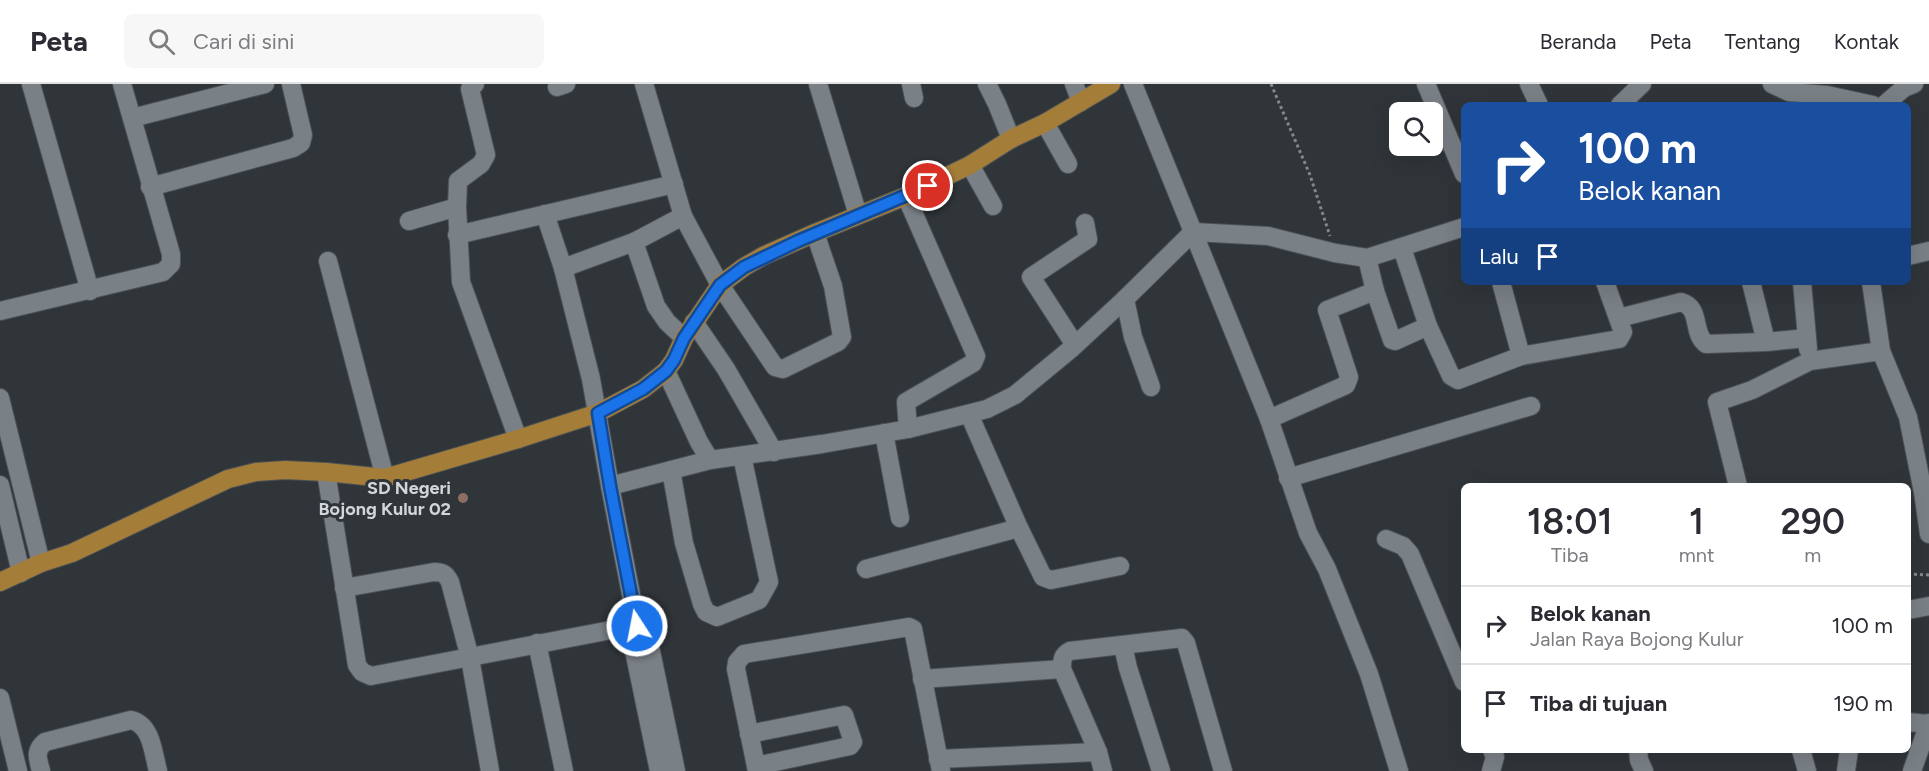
<!DOCTYPE html>
<html lang="id">
<style>
body{margin:0;font-family:Figtree,sans-serif;background:#f7f7f7;color:#2b2b33;height:100vh;display:flex;flex-direction:column;font-size:22px;white-space:nowrap}
*{box-sizing:border-box;margin:0}
p{font-size:20px;color:#7c7c81}
.icon{flex:none;width:33px;height:33px;fill:none;stroke:currentColor;stroke-width:2;stroke-linecap:round;stroke-linejoin:round}
.map{position:relative;flex:1;overflow:hidden}
.details{position:absolute;left:1461px;top:399px;width:450px;height:270px;display:flex;flex-direction:column;background:#fff;border-radius:9px;box-shadow:0 6px 24px #0002}
.details>*{flex:none}
.banner{position:absolute;left:1461px;top:18px;width:450px;height:183px;border-radius:9px;box-shadow:0 6px 24px #0002;background:#1a4fa0;color:#fff;overflow:hidden}
.buttons{position:absolute;left:1389px;top:18px;display:grid;gap:12px}
.buttons a{display:grid;place-items:center;width:54px;height:54px;border-radius:9px;background:#fff;box-shadow:0 6px 24px #0002;font-size:30px}
.pin{position:absolute;display:grid;place-items:center;width:51px;height:51px;color:#fff;margin:-26px;border:3px solid #fff;border-radius:50%;box-shadow:0 2px 6px #0007}
.me{position:absolute;width:66px;margin:-33px;rotate:349deg;stroke-linejoin:round;filter:drop-shadow(0 0 4px #0008)}
.turn{display:flex;align-items:center;gap:21px;height:126px;padding:0 18px;font-size:27px}
.turn .icon{width:78px;height:78px;stroke-width:2.5}
.turn b{display:block;font-size:42px;line-height:51px}
.then{display:flex;align-items:center;height:57px;padding:0 18px;background:#0003;gap:12px;font-size:22px}
.eta{display:flex;justify-content:space-evenly;align-items:center;height:102px;text-align:center}
.eta b{font-size:36px;font-weight:600;line-height:42px}
ul{padding:0;list-style:none}
li{display:flex;align-items:center;gap:18px;height:78px;padding:0 18px;border-top:2px solid #e1e1e2}
li div{flex:1}
li b{display:block;font-size:22px}
li em{font-style:normal}
header{display:flex;align-items:center;gap:36px;box-sizing:border-box;height:84px;padding:0 30px;background:#fff;border-bottom:2px solid #e1e1e2}
header strong{font-size:28px}
nav{display:flex;gap:33px;margin-inline-start:auto;font-size:21px}
.search{width:420px;height:54px;background:#f7f7f7;display:flex;align-items:center;gap:15px;box-sizing:border-box;padding:0 21px;border-radius:9px;color:#7c7c81;font-size:22px}
.map>svg:first-child{display:block}
.lines{fill:none;stroke-linecap:round;stroke-linejoin:round}
.minor-casing{stroke:#4c5155;stroke-width:20}
.major-casing{stroke:#4c5155;stroke-width:20}
.path{stroke:#82878b;stroke-width:3;stroke-dasharray:3 3;stroke-linecap:butt}
.minor{stroke:#7a8186;stroke-width:18}
.major{stroke:#a47d39;stroke-width:18}
.route-casing{stroke:#114b97;stroke-width:15}
.route{stroke:#1a73e8;stroke-width:10}
.education-dot{fill:#8d6e63;stroke:#30353a;stroke-width:2}
.labels{text-anchor:middle;dominant-baseline:central;stroke-width:6;stroke-linejoin:round;paint-order:stroke}
.poi-label{font-size:18px;font-weight:bold;fill:#d2d6d9;stroke:#30353a;text-anchor:end}
</style>
<header>
<strong>Peta</strong>
<div class="search"><svg class="icon" aria-label="search" viewBox="0 0 24 24"><circle cx="10" cy="10" r="6"/><path d="M15 15l6 6"/></svg>Cari di sini</div>
<nav><a>Beranda</a><a>Peta</a><a>Tentang</a><a>Kontak</a></nav>
</header>
<div class="map">
<svg width="1929" height="687" viewBox="0 0 1929 687">
<rect width="100%" height="100%" fill="#30353a"/>
<g class="lines">
<defs>
<g id="minor">
<polyline points="31,0 90,207"/>
<polyline points="644,0 683,132 720,201 775,283 783,285 838,258 842,253 833,202 815,149"/>
<polyline points="818,0 858,131"/>
<polyline points="911,0 914,14"/>
<polyline points="987,0 997,20 1011,55"/>
<polyline points="1074,0 1081,18"/>
<polyline points="1133,0 1269,335 1308,449 1327,485 1369,590 1399,687"/>
<polyline points="1426,0 1464,90"/>
<polyline points="1529,0 1539,21"/>
<polyline points="1772,0 1789,8 1827,11 1873,21"/>
<polyline points="557,3 566,0"/>
<polyline points="1620,21 1642,0"/>
<polyline points="1884,21 1904,4 1914,0"/>
<polyline points="132,34 265,0"/>
<polyline points="1045,39 1068,80"/>
<polyline points="970,81 993,122"/>
<polyline points="150,103 293,64 301,59 303,51 291,0"/>
<polyline points="906,112 976,272 973,279 906,318 908,345"/>
<polyline points="457,123 461,198 518,355"/>
<polyline points="545,130 563,184 591,295 610,402 637,541 632,557 659,687"/>
<polyline points="683,132 634,158 656,222 667,238 684,254"/>
<polyline points="409,137 457,123 458,97 481,80 486,71 470,5 475,0"/>
<polyline points="457,151 674,100"/>
<polyline points="1402,164 1428,242 1451,292 1458,296 1521,272 1619,255 1623,248 1605,198"/>
<polyline points="1908,172 1929,167"/>
<polyline points="1367,174 1375,207 1392,256 1395,257 1428,242"/>
<polyline points="328,177 385,394"/>
<polyline points="563,184 634,158"/>
<polyline points="1501,198 1521,272"/>
<polyline points="1751,198 1766,258 1807,254"/>
<polyline points="1802,198 1808,265"/>
<polyline points="1871,198 1881,267 1908,333 1923,408 1929,450"/>
<polyline points="1125,215 1133,253 1151,303"/>
<polyline points="0,227 163,188 171,180 171,170 122,0"/>
<path d="M1619 234 1681 218C1702 224 1691 248 1706 260L1766 258"/>
<polyline points="694,238 726,285 774,368"/>
<polyline points="1075,261 1031,193 1088,155 1085,139"/>
<polyline points="666,287 699,358 710,376"/>
<polyline points="0,314 41,479"/>
<polyline points="969,330 1019,444 1043,493 1051,496 1120,482"/>
<polyline points="1269,335 1346,301 1349,293 1327,226 1375,207"/>
<polyline points="884,349 900,434"/>
<polyline points="671,386 684,459 702,520 706,528 717,533 759,516 769,498 742,372"/>
<polyline points="326,388 357,581 362,588 371,592 637,541"/>
<polyline points="1288,394 1531,322"/>
<polyline points="0,401 21,489"/>
<polyline points="610,402 710,376 822,360 908,345 987,325 1015,311 1072,264 1125,215 1193,148 1268,152 1335,169 1367,174 1464,143"/>
<polyline points="1738,402 1717,318 1752,306 1810,277 1881,267"/>
<polyline points="1386,455 1403,462 1410,470 1464,598"/>
<polyline points="866,485 1019,444"/>
<path d="M344 504 434 488C443 488 446 490 450 498L470 574 490 687"/>
<polyline points="1908,526 1929,522"/>
<polyline points="637,541 648,553 676,687"/>
<polyline points="537,559 564,687"/>
<polyline points="1123,562 1128,584 1161,687"/>
<path d="M1062 585C1062 576 1062 571 1070 567L1182 554 1186 559 1223 687"/>
<polyline points="922,595 1062,585 1098,668 1103,687"/>
<polyline points="0,614 18,687"/>
<polyline points="1908,638 1929,640"/>
<polyline points="749,650 844,631 853,658 850,662 756,682"/>
<polyline points="1638,666 1639,676 1644,687"/>
<polyline points="1801,666 1807,687"/>
<polyline points="938,675 1098,668"/>
<path d="M41 687C38 675 34 667 45 658L131 636C152 641 153 669 158 687"/>
<polyline points="757,687 736,585 737,578 744,570 909,543 913,545 941,687"/>
<polyline points="1491,687 1495,673 1492,666"/>
<polyline points="1846,687 1849,666"/>
<polyline points="1912,687 1929,639"/>
</g>
<polyline id="major" points="0,498 41,479 72,469 228,395 256,388 285,386 326,388 385,394 518,355 598,329 643,305 666,287 674,276 684,254 720,201 744,183 763,172 815,149 906,112 970,81 1011,55 1045,39 1111,0"/>
</defs>
<use href="#minor" class="minor-casing"/>
<use href="#major" class="major-casing"/>
<g class="path">
<polyline points="1271,0 1310,91 1330,152"/>
<polyline points="1908,490 1929,491"/>
</g>
<use href="#minor" class="minor"/>
<use href="#major" class="major"/>
</g>
<g class="lines">
<defs>
<polyline id="route" points="637,542 610,402 598,329 643,305 666,287 674,276 684,254 720,201 744,183 798,157 928,102"/>
</defs>
<use href="#route" class="route-casing"/>
<use href="#route" class="route"/>
</g>
<circle class="education-dot" cx="463" cy="414" r="6"/>
<g class="labels">
<g class="poi-label">
<text x="451" y="404">SD Negeri<tspan x="451" dy="21">Bojong Kulur 02</tspan></text>
</g>
</g>
</svg>
<div class="buttons">
<a><svg class="icon" aria-label="search" viewBox="0 0 24 24"><circle cx="10" cy="10" r="6"/><path d="M15 15l6 6"/></svg></a>
</div>
<div class="pin" style="left:928px;top:102px;background:#d93025"><svg class="icon" aria-label="arrive" viewBox="0 0 24 24"><path d="M6 21V4h12l-3 4 3 4H6"/></svg></div>
<svg class="me" style="left:637px;top:542px" viewBox="-20 -20 40 40"><circle r="17" fill="#1a73e8" stroke="#fff" stroke-width="3"/><path d="M0-11L8 9 0 5-8 9z" fill="#fff"/></svg>
<div class="banner">
<div class="turn"><svg class="icon" aria-label="right" viewBox="0 0 24 24"><path d="M7 20v-9h11M14 6l5 5-5 5"/></svg><div><b>100 m</b>Belok kanan</div></div>
<div class="then">Lalu<svg class="icon" aria-label="arrive" viewBox="0 0 24 24"><path d="M6 21V4h12l-3 4 3 4H6"/></svg></div>
</div>
<section class="details">
<div class="eta">
<div><b>18:01</b><p>Tiba</p></div>
<div><b>1</b><p>mnt</p></div>
<div><b>290</b><p>m</p></div>
</div>
<ul>
<li><svg class="icon" aria-label="right" viewBox="0 0 24 24"><path d="M7 20v-9h11M14 6l5 5-5 5"/></svg><div><b>Belok kanan</b><p>Jalan Raya Bojong Kulur</p></div><em>100 m</em></li>
<li><svg class="icon" aria-label="arrive" viewBox="0 0 24 24"><path d="M6 21V4h12l-3 4 3 4H6"/></svg><div><b>Tiba di tujuan</b></div><em>190 m</em></li>
</ul>
</section>
</div>
